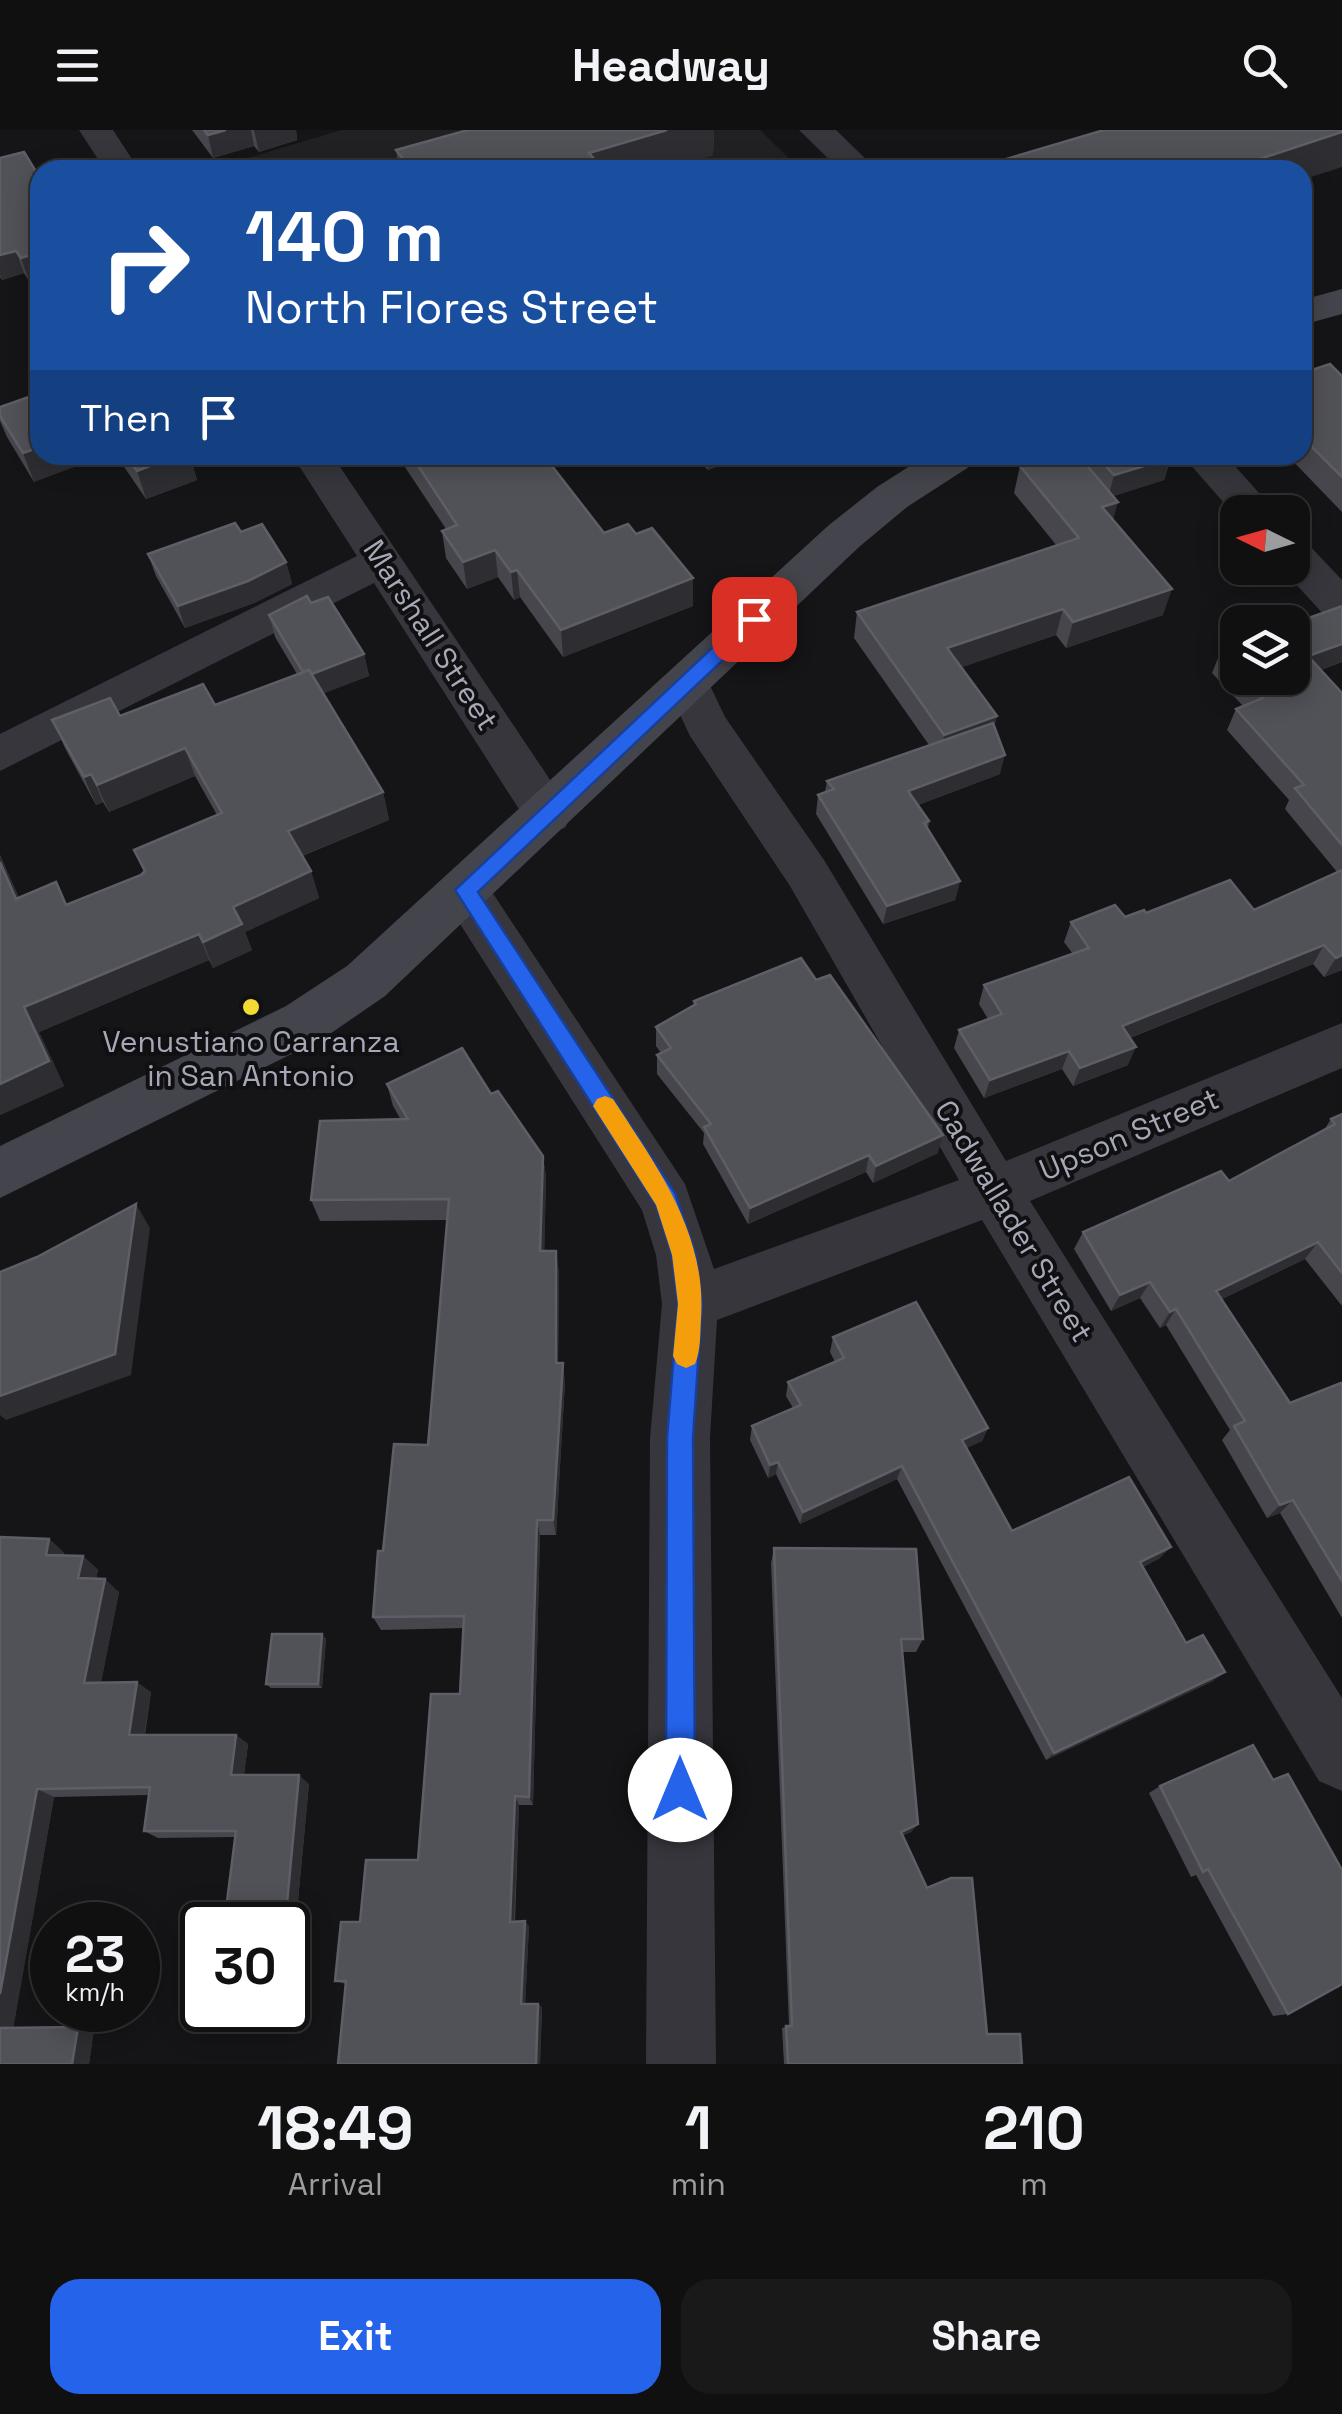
<!DOCTYPE html>
<style>
body{margin:0;font-family:"Space Grotesk",sans-serif;background:#19191a;color:#f1f3f6;height:100vh;display:flex;flex-direction:column;font-size:38px;white-space:nowrap}
*{box-sizing:border-box;margin:0}
p{font-size:32px;color:#9c9d9f}
.icon{flex:none;width:55px;height:55px;fill:none;stroke:currentColor;stroke-width:2;stroke-linecap:round;stroke-linejoin:round}
.map{position:relative;height:1934px;overflow:hidden}
.side{display:flex;flex-direction:column;background:#101011;flex:1}
.side>*{flex:none}
.hud{position:absolute;left:30px;top:30px;width:1282px;height:305px;border-radius:30px;box-shadow:0 5px 25px #0003,0 0 0 2px #303031;background:#1a4fa0;color:#fff;overflow:hidden}
.needle{width:65px;rotate:275deg}
.fabs{position:absolute;left:1220px;top:365px;display:grid;gap:20px}
.fabs a{display:grid;place-items:center;width:90px;height:90px;border-radius:20px;background:#101011;box-shadow:0 5px 25px #0003,0 0 0 2px #303031;font-size:50px}
.speed{position:absolute;left:30px;top:1772px;display:flex;gap:20px;font-size:50px;font-weight:700;text-align:center}
.speed>*{display:grid;place-content:center;width:130px;height:130px;border-radius:50%;background:#101011;box-shadow:0 5px 25px #0003,0 0 0 2px #303031;line-height:1}
.speed small{font-size:25px;font-weight:400}
.speed .limit{border:5px solid #111;border-radius:15px;background:#fff;color:#111}
.pin{position:absolute;display:grid;place-items:center;width:85px;height:85px;color:#fff;margin:-42px;border-radius:20px;box-shadow:0 5px 15px #0006}
.me{position:absolute;width:110px;margin:-55px;rotate:0deg;stroke-linejoin:round;filter:drop-shadow(0 0 8px #0008)}
.turn{display:flex;align-items:center;gap:35px;height:210px;padding:0 50px;font-size:45px}
.turn .icon{width:130px;height:130px;stroke-width:2.5}
.turn b{display:block;font-size:70px;line-height:85px}
.then{display:flex;align-items:center;height:95px;padding:0 50px;background:#0003;gap:20px;font-size:38px}
.eta{display:flex;justify-content:space-evenly;align-items:center;height:170px;text-align:center}
.eta b{font-size:60px;font-weight:700;line-height:70px}
.button{display:flex;gap:20px;margin-top:auto;padding:20px 50px}
.button a{flex:1;height:115px;border-radius:30px;background:#2563eb;color:#fff;font-size:40px;font-weight:700;line-height:115px;text-align:center}
.button a+a{background:#19191a;color:#f1f3f6}
header{display:flex;justify-content:space-between;align-items:center;height:130px;padding:0 50px;background:#101011;font-size:45px;font-weight:700}
.map>svg:first-child{display:block}
.built{fill:#212124}
.lines{fill:none;stroke-linecap:round;stroke-linejoin:round}
.street{fill:#36363c;fill-rule:evenodd}
.secondary{fill:#44444c;fill-rule:evenodd}
.wall{fill:#46464c}
.shaded-wall{fill:#2e2e32}
.building{fill:#515158;stroke:#5e5e66;stroke-width:2.5}
.route{fill:#2563eb;stroke:#184099;stroke-width:2.5}
.slow{fill:#f59e0b}
.poi-dot{fill:#f1da32;stroke:#101012;stroke-width:4}
.labels{text-anchor:middle;dominant-baseline:central;stroke-width:8;stroke-linejoin:round;paint-order:stroke}
.street-label{font-size:30px;fill:#a7a8b7;stroke:#101012}
.poi-label{font-size:30px;fill:#a7a8b7;stroke:#101012}
</style>
<header><svg class="icon" aria-label="menu" viewBox="0 0 24 24"><path d="M4 6h16M4 12h16M4 18h16"/></svg>Headway<svg class="icon" aria-label="search" viewBox="0 0 24 24"><circle cx="10" cy="10" r="6"/><path d="M15 15l6 6"/></svg></header>
<div class="map">
<svg width="1342" height="1934" viewBox="0 0 1342 1934">
<rect width="100%" height="100%" fill="#151517"/>
<polygon class="built" points="341,0 760,0 801,40 208,40"/>
<g class="lines">
<g class="street">
<polygon points="79,0 113,0 139,40 105,40"/>
<polygon points="799,0 836,0 877,40 840,40"/>
<polygon points="292,325 332,325 565,672 572,685 565,698 548,703 531,698 374,453 0,641 0,604 357,426"/>
<polygon points="1182,325 1225,325 1276,382 1238,382 1238,389"/>
<polygon points="1292,409 1307,413 1342,450 1342,492 1327,488 1281,438 1292,438"/>
<polygon points="688,539 704,543 725,587 824,730 1006,1031 1342,893 1342,938 1030,1071 1342,1568 1342,1661 1319,1651 982,1090 717,1190 710,1308 716,1934 646,1934 650,1308 662,1174 656,1125 642,1080 448,775 441,761 448,747 465,742 482,747 685,1054 714,1139 959,1050 790,756 690,606 666,555 672,543"/>
</g>
<g class="secondary">
<polygon points="1342,159 1342,184 1302,195 1302,170"/>
<polygon points="927,325 978,325 972,335 907,377 859,417 385,866 324,908 0,1068 0,1016 286,876 347,836 829,395 877,357"/>
</g>
</g>
<g class="wall">
<polygon points="192,0 296,0 297,10 259,22 254,16 213,28"/>
<polygon points="468,0 714,0 713,25 662,40 399,40 396,20"/>
<polygon points="0,28 29,151 24,143 2,150 0,147"/>
<polygon points="1302,233 1312,240 1342,246 1342,382 1287,325 1302,325"/>
<polygon points="40,263 34,352 7,307 0,291 0,277"/>
<polygon points="116,325 200,325 200,327 191,330 197,350 146,369"/>
<polygon points="397,325 533,325 604,403 636,404 693,448 693,476 563,527 520,467 514,470 498,447 467,459 446,428 442,401 446,399"/>
<polygon points="695,325 749,325 708,340"/>
<polygon points="1056,325 1168,325 1171,328 1164,350 1113,366 1113,391 1163,485 1066,518 1056,505 961,537 997,586 994,597 1000,644 918,675 929,691 928,699 960,751 955,770 883,794 816,684 818,665 825,662 827,651 929,615 854,508 857,482 1057,416 1014,363 1020,336"/>
<polygon points="241,402 286,432 292,454 254,473 185,498 156,446 148,424"/>
<polygon points="311,473 364,524 369,546 323,563 383,662 389,690 302,726 311,741 319,768 245,802 252,820 213,838 209,830 39,902 64,956 0,985 0,725 19,768 67,774 141,745 144,742 134,720 217,685 195,646 109,682 103,672 96,675 65,618 52,590 120,586 215,575 297,544 275,507 269,485"/>
<polygon points="1342,476 1342,532 1321,540 1342,563 1342,840 1324,847 1313,834 1130,908 1128,935 1073,956 1062,939 984,968 954,918 959,900 988,889 979,874 984,855 1073,824 1064,812 1071,792 1146,783 1254,780 1337,742 1285,679 1289,670 1227,600 1236,579 1243,576 1212,543 1221,521 1238,515 1238,548 1292,548"/>
<polygon points="694,871 938,1023 873,1053 866,1042 748,1094 703,1014 704,1003 657,944 657,925 661,923 656,916 656,897 693,876"/>
<polygon points="387,954 491,964 543,1026 546,1048 544,1121 559,1141 558,1233 565,1251 556,1405 540,1405 533,1675 519,1675 515,1792 529,1796 525,1874 542,1877 540,1934 338,1934 346,1854 335,1851 360,1792 418,1730 460,1564 464,1498 381,1500 373,1487 383,1421 428,1315 448,1090 320,1091 311,1070 401,990 393,976"/>
<polygon points="1342,984 1342,1176 1305,1129 1222,1169 1290,1273 1342,1254 1342,1488 1280,1383 1267,1388 1222,1310 1230,1300 1166,1195 1160,1198 1140,1168 1111,1181 1074,1119 1083,1102 1229,1051 1324,1000 1331,989"/>
<polygon points="833,1207 988,1298 982,1311 966,1318 1012,1401 1160,1428 1143,1437 1186,1513 1213,1551 1046,1630 897,1349 800,1394 776,1344 768,1348 750,1310 752,1296 793,1278 786,1266 788,1252 835,1232 830,1222"/>
<polygon points="49,1409 64,1423 64,1426 83,1426 98,1440 96,1449 119,1462 101,1552 151,1562 145,1605 236,1605 248,1614 244,1645 309,1654 295,1802 288,1801 288,1795 235,1707 158,1708 144,1701 149,1665 54,1667 13,1898 78,1897 94,1899 89,1934 0,1934"/>
<polygon points="774,1418 923,1509 916,1522 902,1522 918,1694 911,1702 903,1705 987,1904 1022,1934 784,1934 782,1898 789,1896 771,1433"/>
<polygon points="322,1504 326,1509 322,1558 271,1558 266,1554"/>
<polygon points="1253,1615 1288,1884 1273,1886 1196,1745 1191,1747 1149,1663 1160,1656"/>
</g>
<g class="shaded-wall">
<polygon points="226,0 251,0 254,16 213,28 208,5"/>
<polygon points="254,0 296,0 297,10 259,22"/>
<polygon points="667,0 714,0 713,25 662,40 590,40 589,23"/>
<polygon points="1342,2 1342,37 1302,50 1302,40 1226,40"/>
<polygon points="16,121 24,143 2,150 0,145 0,125"/>
<polygon points="40,122 40,147 29,151 21,128"/>
<polygon points="40,317 40,325 107,325 34,352 23,323"/>
<polygon points="178,325 200,325 200,327 191,330 197,350 146,369 137,341"/>
<polygon points="708,325 749,325 708,340"/>
<polygon points="1171,328 1164,350 1108,368 1114,345"/>
<polygon points="1118,372 1111,398 1102,377"/>
<polygon points="495,420 498,447 467,459 463,432"/>
<polygon points="286,432 292,454 254,473 185,498 178,476"/>
<polygon points="517,440 520,467 514,470 511,442"/>
<polygon points="693,448 693,476 563,527 561,500"/>
<polygon points="1172,459 1163,485 1066,518 1073,492"/>
<polygon points="1063,479 1056,505 943,544 947,518"/>
<polygon points="1342,514 1342,532 1299,548 1308,526"/>
<polygon points="364,524 369,546 312,568 306,546"/>
<polygon points="997,586 991,611 939,630 944,605"/>
<polygon points="185,618 195,646 109,682 97,655"/>
<polygon points="1005,625 1000,644 905,680 908,661"/>
<polygon points="91,644 103,672 96,675 84,647"/>
<polygon points="383,662 389,690 296,728 288,701"/>
<polygon points="0,725 31,795 16,769 0,732"/>
<polygon points="311,741 319,768 245,802 252,820 213,838 203,812 233,777"/>
<polygon points="960,751 955,770 883,794 887,776"/>
<polygon points="199,804 209,830 39,902 64,956 0,985 0,954 24,877"/>
<polygon points="1324,815 1313,834 1114,914 1122,896"/>
<polygon points="1342,825 1342,840 1324,847 1336,828"/>
<polygon points="1136,917 1128,935 1073,956 1080,938"/>
<polygon points="1069,921 1062,939 984,968 990,950"/>
<polygon points="943,1005 938,1023 873,1053 876,1036"/>
<polygon points="869,1025 866,1042 748,1094 750,1078"/>
<polygon points="543,1026 546,1048 544,1141 540,1121"/>
<polygon points="136,1074 150,1098 131,1245 6,1290 0,1285 0,1266"/>
<polygon points="1318,1112 1305,1129 1205,1177 1216,1161"/>
<polygon points="556,1121 559,1141 558,1251 556,1233"/>
<polygon points="1150,1152 1140,1168 1111,1181 1120,1165"/>
<polygon points="1176,1179 1166,1195 1160,1198 1170,1182"/>
<polygon points="563,1233 565,1251 556,1405 553,1390"/>
<polygon points="988,1298 982,1311 956,1323 962,1310"/>
<polygon points="778,1332 776,1344 768,1348 770,1335"/>
<polygon points="902,1336 897,1349 800,1394 803,1382"/>
<polygon points="1293,1370 1280,1383 1267,1388 1280,1375"/>
<polygon points="537,1390 540,1405 533,1675 529,1667"/>
<polygon points="49,1409 64,1423 61,1438 46,1425"/>
<polygon points="1171,1417 1160,1428 1130,1443 1140,1432"/>
<polygon points="83,1426 98,1440 93,1461 78,1448"/>
<polygon points="105,1449 119,1462 99,1563 84,1553"/>
<polygon points="322,1504 326,1509 322,1558 318,1554"/>
<polygon points="1225,1542 1213,1551 1046,1630 1054,1623"/>
<polygon points="137,1552 151,1562 143,1615 129,1605"/>
<polygon points="236,1605 248,1614 243,1653 231,1645"/>
<polygon points="299,1645 309,1654 295,1802 288,1798 288,1795 285,1795"/>
<polygon points="37,1659 54,1667 13,1900 0,1899 0,1864"/>
<polygon points="515,1666 519,1675 514,1797 510,1792"/>
<polygon points="918,1694 911,1702 894,1710 901,1702"/>
<polygon points="525,1791 529,1796 525,1877 521,1874"/>
<polygon points="538,1874 542,1877 540,1934 536,1934"/>
<polygon points="78,1897 94,1899 89,1934 72,1934"/>
</g>
<g class="building">
<polygon points="204,0 226,0 208,5"/>
<polygon points="468,0 667,0 589,23 604,40 412,40 396,20"/>
<polygon points="1104,0 1342,0 1342,2 1226,40 982,40 979,37"/>
<polygon points="24,22 40,48 40,54 38,55 40,58 40,122 21,128 16,121 0,125 0,28"/>
<polygon points="40,192 40,205 32,194"/>
<polygon points="1304,232 1312,240 1330,234 1342,246 1342,347 1302,307 1302,233"/>
<polygon points="40,263 40,317 23,323 0,286 0,277"/>
<polygon points="126,325 178,325 137,341"/>
<polygon points="411,325 533,325 537,330 545,327 604,403 628,394 636,404 652,398 693,448 561,500 517,440 511,442 495,420 463,432 442,401 457,395"/>
<polygon points="1057,325 1078,325 1118,372 1102,377 1172,459 1073,492 1063,479 947,518 997,586 944,605 857,482 1079,408 1020,336"/>
<polygon points="1096,325 1168,325 1171,328 1114,345"/>
<polygon points="235,393 241,402 262,394 286,432 248,451 178,476 148,424"/>
<polygon points="307,466 311,473 328,467 364,524 312,544 309,540 303,542 269,485"/>
<polygon points="1342,476 1342,514 1308,526 1342,563 1342,715 1295,658 1304,655 1236,579 1263,568 1245,548 1292,548 1292,494"/>
<polygon points="1238,515 1238,540 1221,521"/>
<polygon points="309,540 383,662 288,701 311,741 233,777 242,794 203,812 199,804 24,877 49,931 0,954 0,732 16,769 56,752 66,775 141,745 145,741 134,720 222,683 185,618 97,655 91,644 84,647 52,590 110,568 120,586 203,554 215,575"/>
<polygon points="993,593 1005,625 908,661 929,691 924,693 960,751 887,776 818,665 834,659 827,651"/>
<polygon points="1342,740 1342,825 1336,828 1324,815 1122,896 1136,917 1080,938 1069,921 990,950 959,900 1002,884 984,855 1089,818 1071,792 1115,775 1125,787 1144,780 1146,783 1230,750 1254,780"/>
<polygon points="801,828 816,850 830,845 943,1005 876,1036 869,1025 750,1078 704,997 711,994 657,925 671,918 656,897 696,874 694,871"/>
<polygon points="462,918 491,964 498,961 543,1026 540,1121 556,1121 556,1233 563,1233 553,1390 537,1390 529,1667 515,1666 510,1792 525,1791 521,1874 538,1874 536,1934 338,1934 346,1851 335,1851 341,1792 360,1792 366,1730 418,1730 431,1564 460,1564 464,1486 373,1487 378,1421 383,1421 394,1314 428,1315 449,1069 311,1070 320,991 408,989 387,954"/>
<polygon points="1342,984 1342,1143 1318,1112 1216,1161 1290,1273 1341,1253 1342,1254 1342,1451 1293,1370 1280,1375 1234,1296 1245,1291 1176,1179 1170,1182 1150,1152 1120,1165 1083,1102 1221,1041 1229,1051 1335,994 1331,989"/>
<polygon points="136,1074 115,1224 0,1266 0,1142 37,1127"/>
<polygon points="916,1172 988,1298 962,1310 1012,1401 1129,1347 1171,1417 1140,1432 1186,1513 1203,1505 1225,1542 1054,1623 902,1336 803,1382 778,1332 770,1335 752,1296 801,1275 788,1252 844,1228 833,1207"/>
<polygon points="0,1407 49,1409 46,1425 83,1426 78,1448 105,1449 84,1553 137,1552 129,1605 236,1605 231,1645 299,1645 285,1795 224,1795 236,1701 144,1701 150,1657 37,1659 0,1864"/>
<polygon points="774,1418 916,1419 923,1509 901,1509 918,1694 901,1702 927,1758 951,1748 972,1748 987,1904 1020,1904 1022,1934 788,1934 786,1896 792,1896"/>
<polygon points="272,1504 322,1504 318,1554 266,1554"/>
<polygon points="1253,1615 1273,1650 1288,1644 1342,1740 1342,1854 1288,1884 1208,1739 1203,1742 1160,1656"/>
<polygon points="78,1897 72,1934 0,1934 0,1898"/>
</g>
<polygon class="route" points="754,482 764,489 761,494 478,762 675,1063 696,1125 702,1174 693,1308 695,1660 691,1670 680,1674 670,1670 666,1660 667,1308 678,1174 672,1125 656,1075 455,760 748,484"/>
<path class="slow" d="M605 966 613 969C657 1037 707 1103 701 1189 700 1204 701 1220 695 1234L686 1238 677 1234 673 1226 678 1174 672 1125 656 1075 593 976 597 969Z"/>
<circle class="poi-dot" cx="251" cy="877" r="10"/>
<g class="labels">
<g class="street-label">
<text transform="translate(431 505) rotate(57)">Marshall Street</text>
<text transform="translate(1129 1004) rotate(-23)">Upson Street</text>
<text transform="translate(1014 1091) rotate(59)">Cadwallader Street</text>
</g>
<g class="poi-label">
<text x="251" y="911">Venustiano Carranza<tspan x="251" dy="34">in San Antonio</tspan></text>
</g>
</g>
</svg>
<div class="fabs">
<a><svg class="needle" viewBox="-14 -14 28 28"><path d="M0-13l5 13h-10z" fill="#e53935"/><path d="M0 13l5-13h-10z" fill="#9c9d9f"/></svg></a>
<a><svg class="icon" aria-label="layers" viewBox="0 0 24 24"><path d="M12 4l9 5-9 5-9-5zM3 14l9 5 9-5"/></svg></a>
</div>
<div class="speed"><div>23<small>km/h</small></div><div class="limit">30</div></div>
<div class="pin" style="left:754px;top:489px;background:#d93025"><svg class="icon" aria-label="arrive" viewBox="0 0 24 24"><path d="M6 21V4h12l-3 4 3 4H6"/></svg></div>
<svg class="me" style="left:680px;top:1660px" viewBox="-20 -20 40 40"><circle r="19" fill="#fff"/><path d="M0-13L10 11 0 6-10 11z" fill="#2563eb"/></svg>
<div class="hud">
<div class="turn"><svg class="icon" aria-label="right" viewBox="0 0 24 24"><path d="M7 20v-9h11M14 6l5 5-5 5"/></svg><div><b>140 m</b>North Flores Street</div></div>
<div class="then">Then<svg class="icon" aria-label="arrive" viewBox="0 0 24 24"><path d="M6 21V4h12l-3 4 3 4H6"/></svg></div>
</div>
</div>
<section class="side">
<div class="eta">
<div><b>18:49</b><p>Arrival</p></div>
<div><b>1</b><p>min</p></div>
<div><b>210</b><p>m</p></div>
</div>
<div class="button"><a>Exit</a><a>Share</a></div>
</section>
